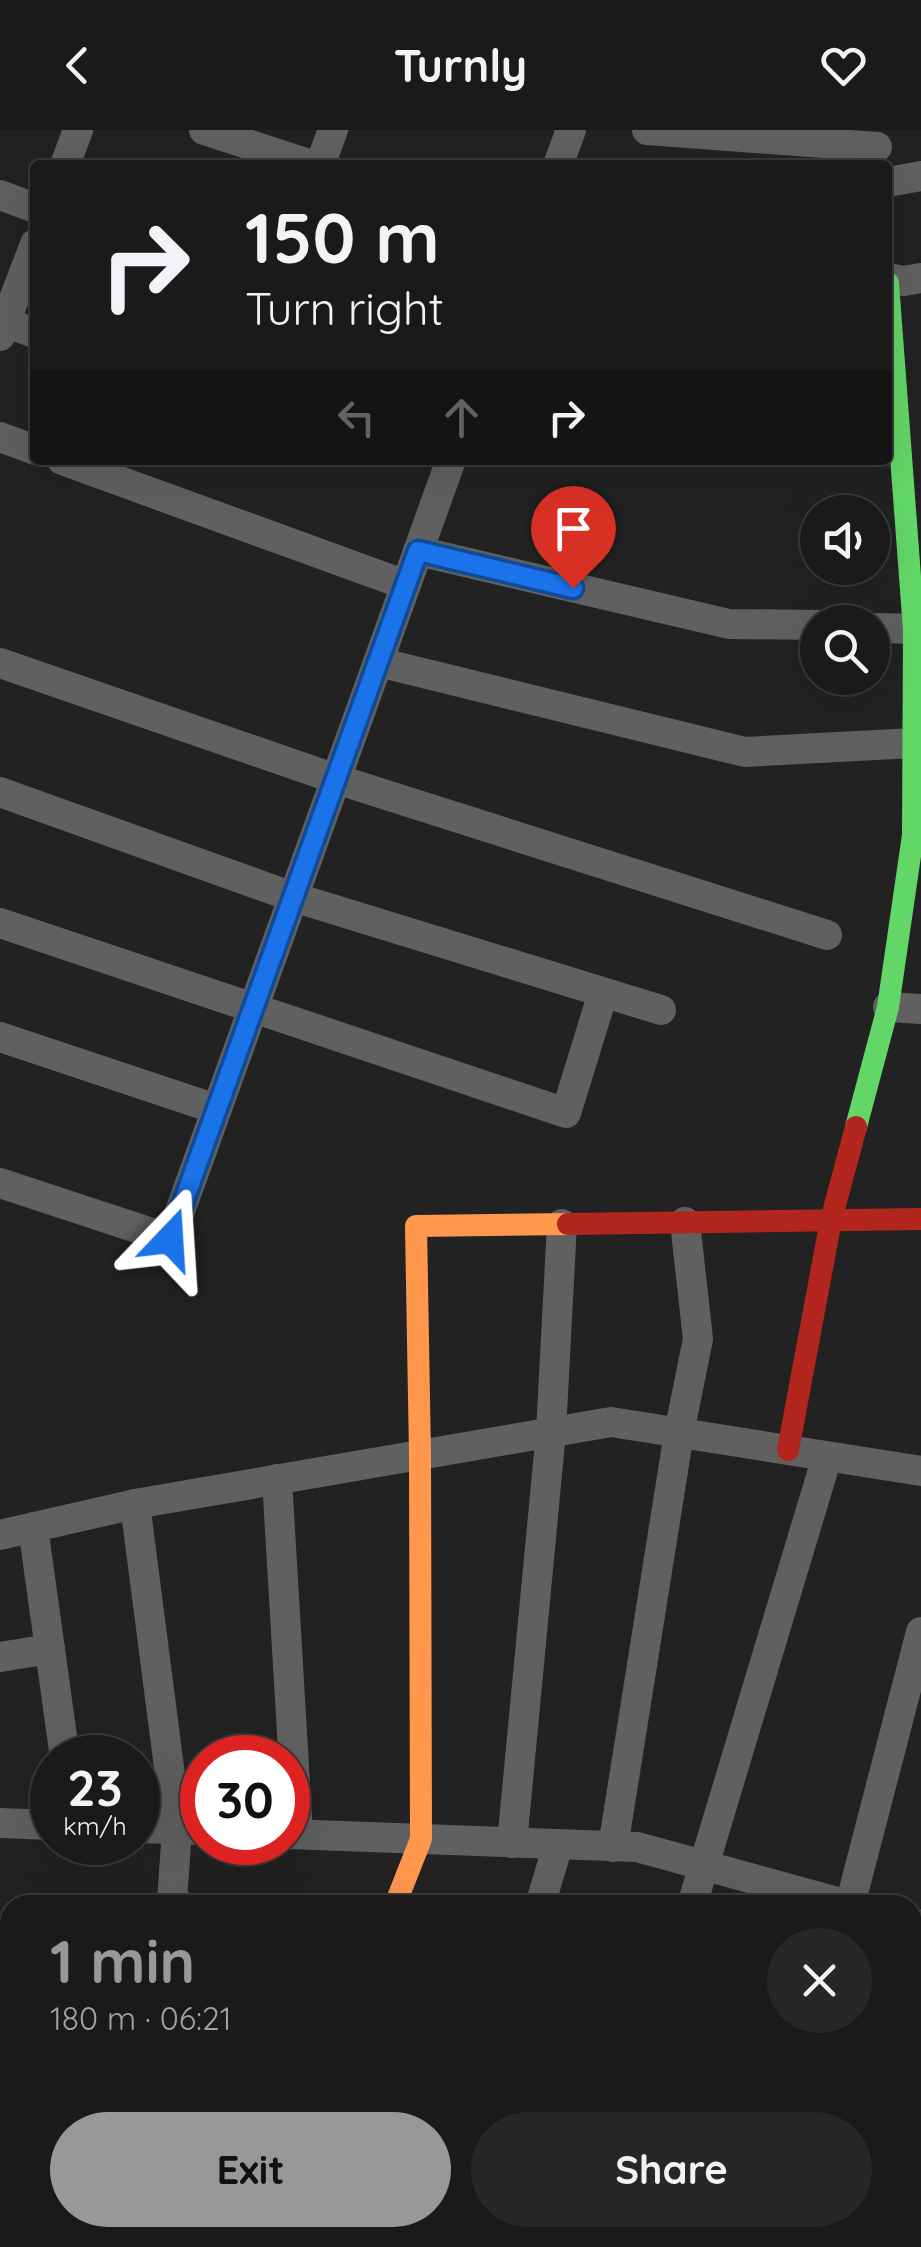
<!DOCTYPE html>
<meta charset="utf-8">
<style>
body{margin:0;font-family:Quicksand,sans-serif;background:#272727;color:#f1f3f6;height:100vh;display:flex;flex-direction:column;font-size:38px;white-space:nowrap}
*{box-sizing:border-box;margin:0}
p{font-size:32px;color:#9fa1a2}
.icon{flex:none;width:55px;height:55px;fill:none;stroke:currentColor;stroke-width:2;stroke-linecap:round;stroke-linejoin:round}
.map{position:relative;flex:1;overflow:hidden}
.panel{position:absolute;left:0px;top:1765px;width:922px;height:352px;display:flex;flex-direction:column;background:#1a1a1a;border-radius:30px 30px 0 0;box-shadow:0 10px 40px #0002,0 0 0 2px #383839}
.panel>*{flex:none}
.top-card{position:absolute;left:30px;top:30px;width:862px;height:305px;border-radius:10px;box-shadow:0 10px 40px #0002,0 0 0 2px #383839;background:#1a1a1a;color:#f1f3f6;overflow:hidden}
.controls{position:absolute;left:800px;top:365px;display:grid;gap:20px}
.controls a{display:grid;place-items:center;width:90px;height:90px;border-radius:50%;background:#1a1a1a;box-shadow:0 10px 40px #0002,0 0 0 2px #383839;font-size:50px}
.speed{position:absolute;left:30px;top:1605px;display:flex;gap:20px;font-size:50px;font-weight:700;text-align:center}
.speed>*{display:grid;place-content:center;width:130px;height:130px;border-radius:50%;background:#1a1a1a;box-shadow:0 10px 40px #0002,0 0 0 2px #383839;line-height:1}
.speed small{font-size:25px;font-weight:400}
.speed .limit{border:15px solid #d22;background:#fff;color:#111}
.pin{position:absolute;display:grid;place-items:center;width:85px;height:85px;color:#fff;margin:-102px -42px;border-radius:50% 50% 50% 0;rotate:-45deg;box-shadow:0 0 10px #0007}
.pin .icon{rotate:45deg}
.me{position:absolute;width:110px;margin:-55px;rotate:20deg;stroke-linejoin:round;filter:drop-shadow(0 0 8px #0008)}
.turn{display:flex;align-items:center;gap:35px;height:210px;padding:0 50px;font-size:45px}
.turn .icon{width:130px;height:130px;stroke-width:2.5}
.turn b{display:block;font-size:70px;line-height:85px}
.lanes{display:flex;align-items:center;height:95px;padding:0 50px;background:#0003;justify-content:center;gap:50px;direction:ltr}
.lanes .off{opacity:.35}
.round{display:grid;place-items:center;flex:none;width:105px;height:105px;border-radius:52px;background:#272727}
.head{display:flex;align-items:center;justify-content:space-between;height:170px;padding:0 50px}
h1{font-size:60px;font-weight:700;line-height:75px;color:#989899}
.primary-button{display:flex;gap:20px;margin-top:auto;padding:20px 50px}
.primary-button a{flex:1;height:115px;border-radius:60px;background:#989899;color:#111;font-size:40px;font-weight:700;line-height:115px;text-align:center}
.primary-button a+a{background:#272727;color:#f1f3f6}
header{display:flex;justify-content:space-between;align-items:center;height:130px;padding:0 50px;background:#1a1a1a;font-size:45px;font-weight:700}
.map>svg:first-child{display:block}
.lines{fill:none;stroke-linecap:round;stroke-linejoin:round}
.street{stroke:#606060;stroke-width:30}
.fast{stroke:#63d668;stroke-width:22}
.slow{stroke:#ff974d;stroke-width:22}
.jam{stroke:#b3261e;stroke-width:22}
.route-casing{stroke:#114b97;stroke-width:25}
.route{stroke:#1a73e8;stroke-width:18}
</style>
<header><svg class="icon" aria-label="back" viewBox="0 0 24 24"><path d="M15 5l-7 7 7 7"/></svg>Turnly<svg class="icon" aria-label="heart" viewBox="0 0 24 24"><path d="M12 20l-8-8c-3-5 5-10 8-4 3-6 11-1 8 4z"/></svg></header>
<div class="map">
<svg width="921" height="2117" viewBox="0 0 921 2117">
<rect width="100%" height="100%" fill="#222223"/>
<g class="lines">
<g class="street">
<polyline points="204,0 312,35"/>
<polyline points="647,0 877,17"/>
<polyline points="65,35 78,0"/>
<polyline points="320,35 333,0"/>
<polyline points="558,35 571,0"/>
<polyline points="888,52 921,46"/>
<polyline points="0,65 35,78"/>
<polyline points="888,148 904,151 921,148"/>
<polyline points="0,191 35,203"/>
<polyline points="0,206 35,114"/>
<polyline points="0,307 35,320"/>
<polyline points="62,330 406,455"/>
<polyline points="418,421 729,494 818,495"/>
<polyline points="872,498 921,499"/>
<polyline points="378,532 745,622 913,613"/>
<polyline points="0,533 336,649 827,805"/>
<polyline points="0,662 293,767 661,880"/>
<polyline points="0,793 566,983 603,863"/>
<polyline points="888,877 921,879"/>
<polyline points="0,907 216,979"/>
<polyline points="0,1053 170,1109 451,330"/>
<polyline points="277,1349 298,1704"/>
<polyline points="135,1374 177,1699 172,1771 181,1775"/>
<polyline points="33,1397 65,1628"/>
<polyline points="0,1405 135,1374 611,1292 921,1341"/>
<polyline points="0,1527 50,1519"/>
<polyline points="0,1693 52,1695"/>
<polyline points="138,1698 202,1700"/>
<polyline points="288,1704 637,1717 848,1775"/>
<polyline points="512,1713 551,1302 562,1094"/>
<polyline points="613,1717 679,1303 698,1209 685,1092"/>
<polyline points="540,1775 558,1715"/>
<polyline points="692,1775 827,1327"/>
<polyline points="850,1775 921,1502"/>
<polyline points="912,1793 921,1795"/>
<polyline points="0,1810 10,1813"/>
<polyline points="0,1972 10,1975"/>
<polyline points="912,1981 921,1956"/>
<polyline points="0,2092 10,2096"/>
<polyline points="43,2108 69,2117"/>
<polyline points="255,2117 259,2108"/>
<polyline points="401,2117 407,2108"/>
<polyline points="559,2117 564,2108"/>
<polyline points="742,2117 747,2108"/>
<polyline points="867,2117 870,2108"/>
</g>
<polyline class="fast" points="856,997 888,877 913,705 914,500 888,153"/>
<polyline class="slow" points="395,1775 421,1709 420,1325 416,1096 568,1094"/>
<g class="jam">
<polyline points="568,1094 921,1089"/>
<polyline points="788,1320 831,1090 856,997"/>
</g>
</g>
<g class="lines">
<defs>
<polyline id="route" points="170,1109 418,421 573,458"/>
</defs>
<use href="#route" class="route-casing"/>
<use href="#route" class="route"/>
</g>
</svg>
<div class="controls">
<a><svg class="icon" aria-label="sound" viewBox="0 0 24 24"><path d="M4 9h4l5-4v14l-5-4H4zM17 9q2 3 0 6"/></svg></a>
<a><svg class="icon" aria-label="search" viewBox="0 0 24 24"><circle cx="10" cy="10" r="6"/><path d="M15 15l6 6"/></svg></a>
</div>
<div class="speed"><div>23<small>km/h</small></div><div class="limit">30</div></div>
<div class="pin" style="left:573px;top:458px;background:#d93025"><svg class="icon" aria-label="arrive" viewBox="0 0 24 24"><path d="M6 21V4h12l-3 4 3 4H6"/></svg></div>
<svg class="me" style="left:170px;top:1109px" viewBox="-20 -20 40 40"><path d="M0-17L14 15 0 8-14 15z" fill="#1a73e8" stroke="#fff" stroke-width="4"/></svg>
<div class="top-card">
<div class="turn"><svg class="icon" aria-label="right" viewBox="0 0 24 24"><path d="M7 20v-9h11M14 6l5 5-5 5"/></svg><div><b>150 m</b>Turn right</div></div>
<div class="lanes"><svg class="icon off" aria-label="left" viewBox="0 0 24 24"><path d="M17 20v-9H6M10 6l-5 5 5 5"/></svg><svg class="icon off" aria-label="ahead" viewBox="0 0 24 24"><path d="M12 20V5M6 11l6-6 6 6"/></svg><svg class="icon" aria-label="right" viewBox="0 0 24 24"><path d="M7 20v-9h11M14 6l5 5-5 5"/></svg></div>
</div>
<section class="panel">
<div class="head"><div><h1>1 min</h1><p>180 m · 06:21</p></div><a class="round"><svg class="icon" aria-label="close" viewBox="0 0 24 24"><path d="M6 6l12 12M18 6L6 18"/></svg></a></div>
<div class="primary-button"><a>Exit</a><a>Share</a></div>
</section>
</div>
